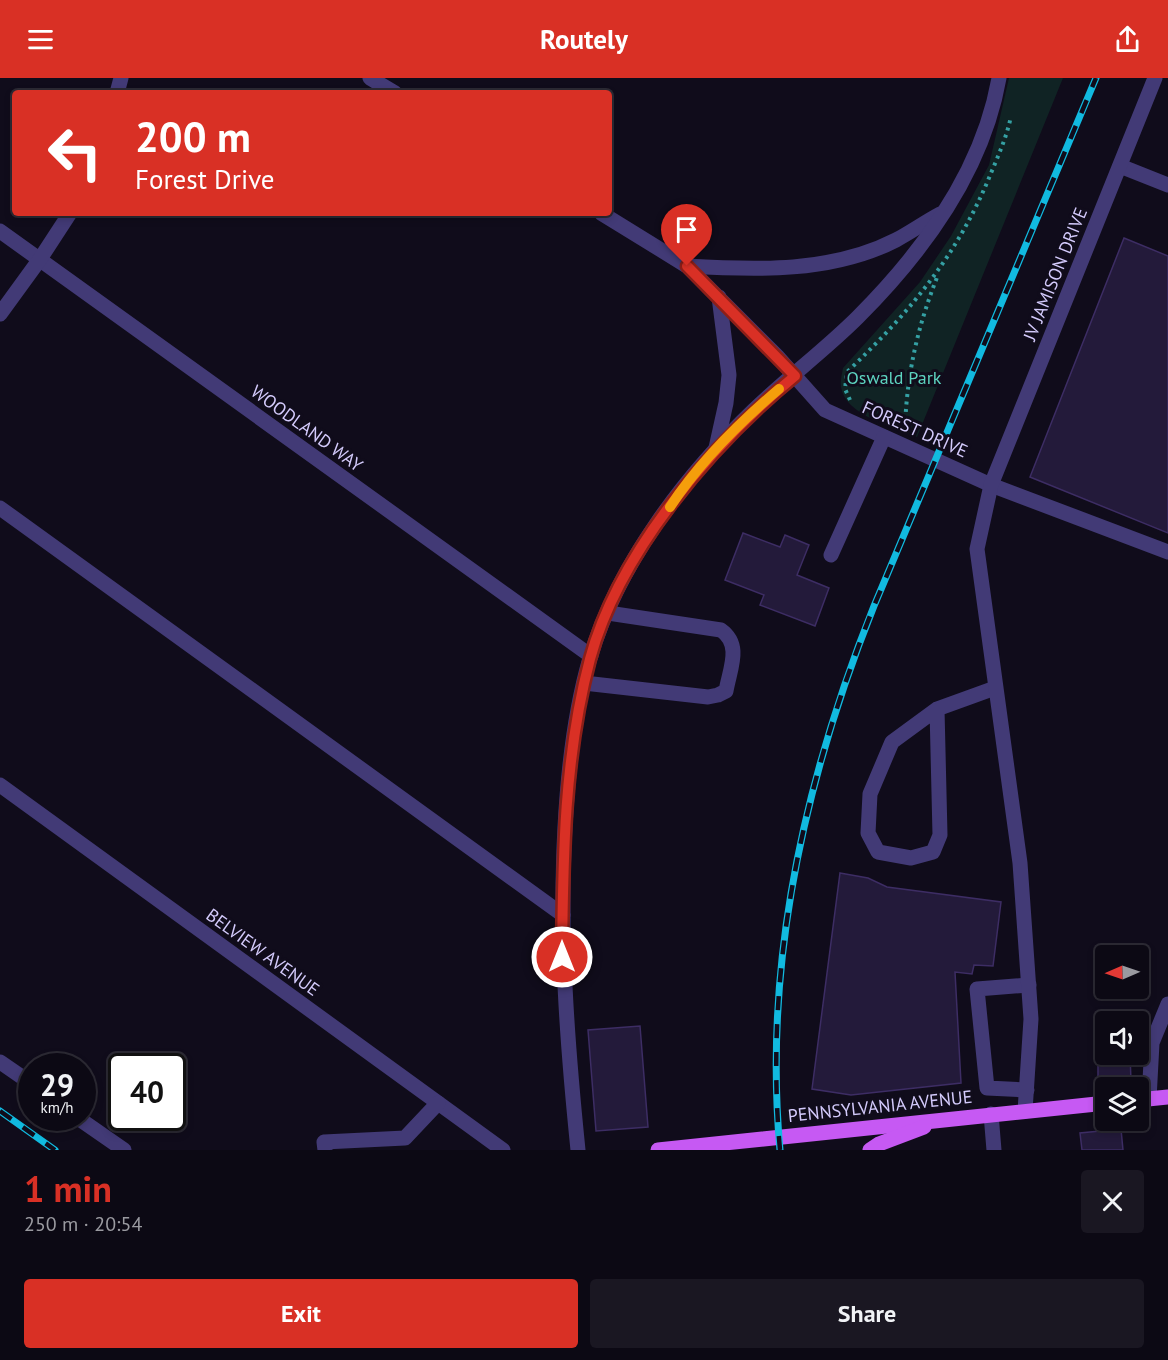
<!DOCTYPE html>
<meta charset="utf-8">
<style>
body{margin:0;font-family:"PT Sans",sans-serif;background:#1a1722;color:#f1f3f6;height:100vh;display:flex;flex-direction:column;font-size:22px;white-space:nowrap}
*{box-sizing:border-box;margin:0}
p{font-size:20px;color:#9a9aa0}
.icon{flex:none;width:33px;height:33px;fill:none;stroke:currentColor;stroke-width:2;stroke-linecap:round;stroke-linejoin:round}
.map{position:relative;height:1072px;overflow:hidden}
.side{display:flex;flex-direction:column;background:#0c0914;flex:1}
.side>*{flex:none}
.hud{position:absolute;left:12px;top:12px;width:600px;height:126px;border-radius:6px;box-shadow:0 3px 9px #0003,0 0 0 2px #2c2a34;background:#d93025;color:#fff;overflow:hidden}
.needle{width:39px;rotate:268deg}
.fabs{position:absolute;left:1095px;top:867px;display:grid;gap:12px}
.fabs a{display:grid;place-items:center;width:54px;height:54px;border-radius:6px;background:#0c0914;box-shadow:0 3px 9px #0003,0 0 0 2px #2c2a34;font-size:30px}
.speed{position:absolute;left:18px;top:975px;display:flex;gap:12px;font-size:30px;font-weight:700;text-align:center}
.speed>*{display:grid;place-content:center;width:78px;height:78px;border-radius:50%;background:#0c0914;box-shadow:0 3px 9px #0003,0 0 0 2px #2c2a34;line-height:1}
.speed small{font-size:15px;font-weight:400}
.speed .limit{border:3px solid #111;border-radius:9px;background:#fff;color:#111}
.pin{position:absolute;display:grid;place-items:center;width:51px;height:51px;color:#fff;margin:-62px -26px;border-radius:50% 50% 50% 0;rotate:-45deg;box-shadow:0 0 6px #0007}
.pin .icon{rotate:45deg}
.me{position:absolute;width:66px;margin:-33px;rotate:0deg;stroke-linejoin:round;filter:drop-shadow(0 0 4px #0008)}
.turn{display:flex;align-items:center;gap:21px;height:126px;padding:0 24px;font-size:27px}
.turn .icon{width:78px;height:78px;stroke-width:2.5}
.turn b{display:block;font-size:42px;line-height:51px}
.round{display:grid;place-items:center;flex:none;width:63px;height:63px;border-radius:6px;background:#1a1722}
.head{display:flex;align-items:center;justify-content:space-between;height:102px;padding:0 24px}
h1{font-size:36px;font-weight:700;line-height:45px;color:#d93025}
.button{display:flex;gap:12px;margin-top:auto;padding:12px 24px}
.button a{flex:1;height:69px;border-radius:6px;background:#d93025;color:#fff;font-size:24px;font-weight:700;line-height:69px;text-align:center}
.button a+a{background:#1a1722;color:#f1f3f6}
header{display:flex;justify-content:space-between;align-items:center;height:78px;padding:0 24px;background:#d93025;color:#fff;font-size:27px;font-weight:700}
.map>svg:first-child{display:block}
.green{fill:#102324}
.building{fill:#231a3a;stroke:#3d2d64;stroke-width:1.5}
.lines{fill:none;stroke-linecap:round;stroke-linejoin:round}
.path{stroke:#35a1a4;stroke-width:4;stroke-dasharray:3 4.5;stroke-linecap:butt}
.minor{stroke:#423a76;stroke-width:15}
.major{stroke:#c659f3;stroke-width:15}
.rail-casing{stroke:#11bae0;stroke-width:7}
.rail{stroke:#100c1b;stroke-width:4.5;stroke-dasharray:14;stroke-linecap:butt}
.route-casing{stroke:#8d1f18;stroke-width:15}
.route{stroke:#d93025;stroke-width:10}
.slow{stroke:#f59e0b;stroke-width:10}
.labels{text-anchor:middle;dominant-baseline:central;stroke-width:6;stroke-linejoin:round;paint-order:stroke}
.street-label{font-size:18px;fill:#d3cafb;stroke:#100c1b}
.park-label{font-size:18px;fill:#5dd4c0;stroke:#100c1b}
</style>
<header><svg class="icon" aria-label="menu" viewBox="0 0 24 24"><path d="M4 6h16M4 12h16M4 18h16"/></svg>Routely<svg class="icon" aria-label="share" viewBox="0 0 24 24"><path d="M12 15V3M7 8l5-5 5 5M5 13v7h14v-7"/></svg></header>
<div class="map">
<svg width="1168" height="1072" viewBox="0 0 1168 1072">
<rect width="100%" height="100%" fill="#100c1b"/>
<path class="green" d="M1009 0H1063L917 359C893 349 845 337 841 309 840 303 842 296 843 290L920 204 951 158 989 87Z"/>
<g class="building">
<polygon points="1124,160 1168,178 1168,455 1030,399"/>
<polygon points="743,455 780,469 785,457 809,467 797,497 829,510 815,548 760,527 764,517 725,502"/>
<polygon points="840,795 868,800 887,809 1001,824 993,888 974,887 972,896 955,894 961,1005 851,1017 812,1011"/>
<polygon points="640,948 648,1049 596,1053 588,952"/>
<polygon points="1101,965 1106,965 1106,976 1130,976 1131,1003 1098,1004 1098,976 1101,976"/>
<polygon points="1121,1051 1123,1072 1082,1072 1080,1055"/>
</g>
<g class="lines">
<g class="path">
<path d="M850 322 845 311 847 294C910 234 958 177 991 95 999 76 1007 58 1011 38"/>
<path d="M905 349C907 295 918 247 938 197"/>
</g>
<g class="minor">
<polyline points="370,0 395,15"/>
<polyline points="117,15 121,0"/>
<polyline points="1120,88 1168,107"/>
<polyline points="601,135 687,188 777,278 825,332 991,407 1168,474"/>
<polyline points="0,153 591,578"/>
<path d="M687 188C756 192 832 195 896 162 911 154 925 144 940 136"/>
<polyline points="0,236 40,181 70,135"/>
<polyline points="716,370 726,325 729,297 719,219"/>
<polyline points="0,430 563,837"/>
<polyline points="831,477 884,359"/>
<path d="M584 605 708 619 718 617 726 613C730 590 742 567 721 552L608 535"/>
<polyline points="937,631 940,757 933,774 911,780 878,774 868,755 870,716 892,664 937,631 995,610"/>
<polyline points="0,707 503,1072"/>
<polyline points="0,984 32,1006"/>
<polyline points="1027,1012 987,1010 977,911 1029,907"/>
<polyline points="1149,1021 1152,965 1168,926"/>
<polyline points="1025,1033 1031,941 1020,785 977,471 991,407 1155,0"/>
<polyline points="991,1036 994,1072"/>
<polyline points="78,1040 124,1072"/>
<polyline points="325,1072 324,1064 405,1060 438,1025"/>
<path d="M578 1072C567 964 559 857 565 749 568 692 574 635 590 580 618 486 684 399 754 332 787 300 825 272 858 239 923 174 983 92 999 0"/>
</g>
<g class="major">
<polyline points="1138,1022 1168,1019"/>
<polyline points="658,1072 1106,1025"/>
<polyline points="870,1072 879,1066 924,1049"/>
</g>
<defs>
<g id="rail">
<polyline points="0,1033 55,1072"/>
<path d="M780 1072C763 886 805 700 874 528L1096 0"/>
</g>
</defs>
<use href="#rail" class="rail-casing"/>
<use href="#rail" class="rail"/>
</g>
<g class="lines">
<defs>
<path id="route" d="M562 879C563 778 564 679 590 581 619 474 711 367 795 298L687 188"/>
</defs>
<use href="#route" class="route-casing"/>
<use href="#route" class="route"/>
<path class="slow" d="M670 429C699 385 739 345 779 311"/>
</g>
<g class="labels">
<g class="street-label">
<text transform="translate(1055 196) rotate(-68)">JV JAMISON DRIVE</text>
<text transform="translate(307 350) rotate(36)">WOODLAND WAY</text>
<text transform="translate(915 351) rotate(24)">FOREST DRIVE</text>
<text transform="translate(263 874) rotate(36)">BELVIEW AVENUE</text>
<text transform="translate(880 1028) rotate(-6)">PENNSYLVANIA AVENUE</text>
</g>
<g class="park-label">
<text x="894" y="299">Oswald Park</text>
</g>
</g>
</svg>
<div class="fabs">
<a><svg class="needle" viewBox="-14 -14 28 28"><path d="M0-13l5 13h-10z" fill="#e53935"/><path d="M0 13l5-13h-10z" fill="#9a9aa0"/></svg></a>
<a><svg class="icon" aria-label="sound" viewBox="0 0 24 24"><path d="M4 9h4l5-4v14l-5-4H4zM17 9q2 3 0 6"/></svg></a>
<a><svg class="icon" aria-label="layers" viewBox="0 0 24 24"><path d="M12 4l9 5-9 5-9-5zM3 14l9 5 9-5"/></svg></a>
</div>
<div class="speed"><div>29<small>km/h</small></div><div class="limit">40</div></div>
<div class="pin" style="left:687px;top:188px;background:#d93025"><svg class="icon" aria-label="arrive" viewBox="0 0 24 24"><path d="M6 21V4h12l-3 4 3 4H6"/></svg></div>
<svg class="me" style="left:562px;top:879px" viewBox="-20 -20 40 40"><circle r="17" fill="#d93025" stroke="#fff" stroke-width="3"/><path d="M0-11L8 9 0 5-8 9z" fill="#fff"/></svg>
<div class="hud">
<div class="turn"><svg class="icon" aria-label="left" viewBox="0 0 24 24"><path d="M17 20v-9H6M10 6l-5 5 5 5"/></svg><div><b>200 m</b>Forest Drive</div></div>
</div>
</div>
<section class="side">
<div class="head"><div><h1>1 min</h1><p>250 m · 20:54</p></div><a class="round"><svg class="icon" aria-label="close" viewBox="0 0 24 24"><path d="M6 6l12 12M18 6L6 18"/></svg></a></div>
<div class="button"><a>Exit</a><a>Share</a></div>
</section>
